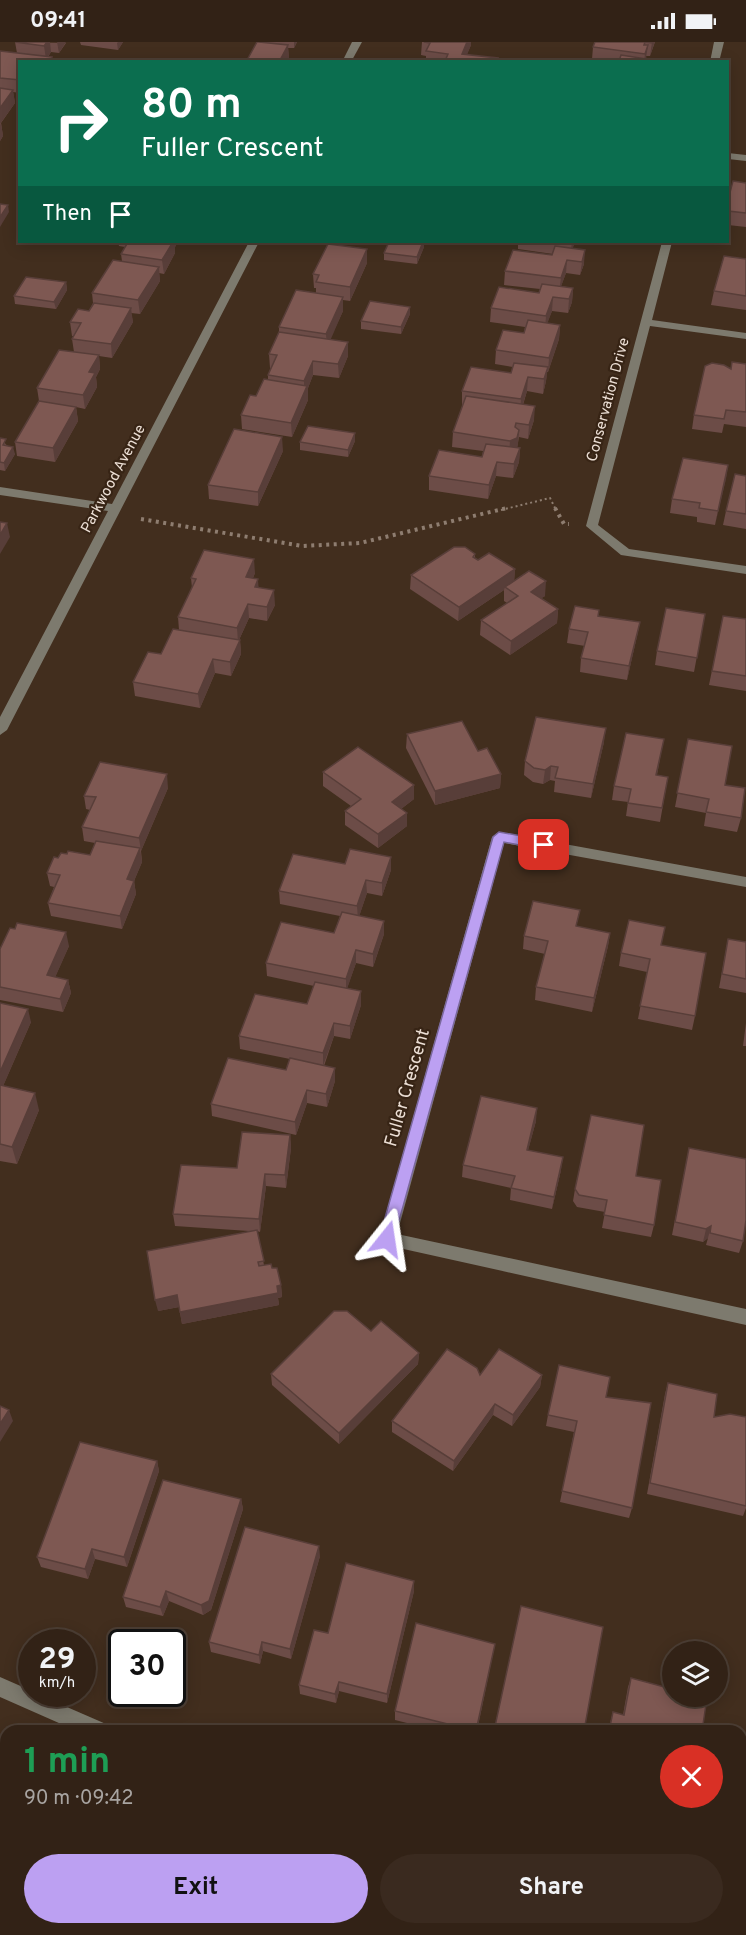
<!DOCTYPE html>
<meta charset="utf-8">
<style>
body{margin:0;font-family:Overpass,sans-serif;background:#3a2a1f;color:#f1f3f6;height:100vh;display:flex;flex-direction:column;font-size:22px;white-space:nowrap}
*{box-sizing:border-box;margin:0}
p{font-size:20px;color:#a8a4a1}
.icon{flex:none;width:33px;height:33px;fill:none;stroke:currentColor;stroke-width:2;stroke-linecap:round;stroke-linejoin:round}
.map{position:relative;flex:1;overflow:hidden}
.drawer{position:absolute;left:0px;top:1683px;width:747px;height:210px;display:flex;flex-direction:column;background:#322216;border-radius:18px 18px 0 0;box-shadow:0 3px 15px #0003,0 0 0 2px #4d3f35}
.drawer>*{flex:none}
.banner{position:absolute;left:18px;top:18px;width:711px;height:183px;border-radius:0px;box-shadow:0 3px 15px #0003,0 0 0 2px #4d3f35;background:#0b6e4f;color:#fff;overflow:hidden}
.fabs{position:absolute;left:662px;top:1599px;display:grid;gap:12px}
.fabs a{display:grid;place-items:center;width:66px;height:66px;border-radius:50%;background:#322216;box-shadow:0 3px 15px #0003,0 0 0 2px #4d3f35;font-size:30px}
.speed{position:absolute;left:18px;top:1587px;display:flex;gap:12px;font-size:30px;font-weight:700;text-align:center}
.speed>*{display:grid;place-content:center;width:78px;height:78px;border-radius:50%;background:#322216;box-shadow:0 3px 15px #0003,0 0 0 2px #4d3f35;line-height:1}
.speed small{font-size:15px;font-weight:400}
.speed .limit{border:3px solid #111;border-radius:9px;background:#fff;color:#111}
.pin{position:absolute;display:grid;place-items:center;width:51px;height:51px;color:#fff;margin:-26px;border-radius:12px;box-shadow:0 3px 9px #0006}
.me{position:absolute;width:66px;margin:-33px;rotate:15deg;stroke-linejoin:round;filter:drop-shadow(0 0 4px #0008)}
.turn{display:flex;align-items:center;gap:21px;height:126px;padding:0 24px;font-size:27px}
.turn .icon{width:78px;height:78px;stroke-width:2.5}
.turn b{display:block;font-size:42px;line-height:51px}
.then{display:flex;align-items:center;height:57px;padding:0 24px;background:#0003;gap:12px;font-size:22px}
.round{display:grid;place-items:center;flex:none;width:63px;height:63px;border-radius:32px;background:#3a2a1f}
.summary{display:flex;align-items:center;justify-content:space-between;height:102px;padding:0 24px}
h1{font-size:36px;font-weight:700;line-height:45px;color:#1e9e55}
.button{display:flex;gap:12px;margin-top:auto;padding:12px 24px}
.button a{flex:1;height:69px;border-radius:36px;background:#bca0f2;color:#111;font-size:24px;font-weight:700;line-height:69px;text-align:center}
.button a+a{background:#3a2a1f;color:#f1f3f6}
.status{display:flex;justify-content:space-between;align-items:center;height:42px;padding:0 30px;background:#322216;direction:ltr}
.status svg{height:16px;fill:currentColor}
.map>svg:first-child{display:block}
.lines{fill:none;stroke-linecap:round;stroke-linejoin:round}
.path-far1{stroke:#8e7d70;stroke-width:2;stroke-dasharray:2 3;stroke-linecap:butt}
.path{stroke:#8e7d70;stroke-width:4;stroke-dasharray:3 4.5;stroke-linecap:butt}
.minor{fill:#7d7a6e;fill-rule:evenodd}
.wall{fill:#6c4c47}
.shaded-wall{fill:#583e39}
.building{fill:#7e5852;stroke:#583e39;stroke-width:1.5}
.route{fill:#bca0f2;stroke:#7a689d;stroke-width:1.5}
.labels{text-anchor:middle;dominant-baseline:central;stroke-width:4.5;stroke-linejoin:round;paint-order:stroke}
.far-street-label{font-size:15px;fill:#ecdfd5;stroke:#372415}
.street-label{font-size:18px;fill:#ecdfd5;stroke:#372415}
</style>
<div class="status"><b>09:41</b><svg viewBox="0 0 49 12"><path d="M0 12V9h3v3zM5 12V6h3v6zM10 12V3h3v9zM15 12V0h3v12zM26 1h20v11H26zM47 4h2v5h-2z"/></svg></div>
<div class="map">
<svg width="746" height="1893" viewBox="0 0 746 1893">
<rect width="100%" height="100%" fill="#422e1e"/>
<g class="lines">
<polyline class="path-far1" points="501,468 550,456 556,468"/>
<g class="path">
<polyline points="555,466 564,482 569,482"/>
<polyline points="141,477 302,504 360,501 507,466"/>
</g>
<g class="minor">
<polygon points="352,0 362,0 351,20 342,20"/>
<polygon points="714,0 724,0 719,20 710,20"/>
<polygon points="728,111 746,113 746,119 728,117"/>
<polygon points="249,200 259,200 7,688 0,693 0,675 108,469 0,453 0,445 112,462"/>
<polygon points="662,200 672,200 652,278 746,291 746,297 650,284 598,483 629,507 746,524 746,532 621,513 586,484"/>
<polygon points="499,790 746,835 746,845 504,801 397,1192 746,1267 746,1283 381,1202 379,1197 492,795"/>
<polygon points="0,1635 32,1649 32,1652 37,1652 106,1682 109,1689 77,1689 0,1655"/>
<polygon points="741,1865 746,1866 746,1886 741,1885"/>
</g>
</g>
<g class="wall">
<polygon points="15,0 66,1 59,11 51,10 48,15 52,15 53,20 20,20 20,51 13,50 15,61 1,81 3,94 0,99 0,9 17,11"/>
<polygon points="80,0 123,0 118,8 81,3"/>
<polygon points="263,0 297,0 294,6 288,6 289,17 287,20 246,20"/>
<polygon points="422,0 471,3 467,12 497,20 416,20 426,19 426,14 421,13"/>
<polygon points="595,0 655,0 650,14 646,14 647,20 586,20 592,17 593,5"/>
<polygon points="746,141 746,185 728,183 728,158"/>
<polygon points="118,200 178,200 175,205 175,211 164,232 159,231 160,239 140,272 131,271 133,280 112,316 99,314 100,327 96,335 97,345 85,367 76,365 78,379 55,420 17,414 15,400 39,359 37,346 74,310 72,297 74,294 72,294 70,280 89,269 93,261 92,251 122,219 121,212 125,205 119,204"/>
<polygon points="389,200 424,200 424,205 417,222 384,218 384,211"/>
<polygon points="518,200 575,200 572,207 584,222 580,233 566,231 561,244 573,246 572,260 568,271 552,269 547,281 560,283 559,297 548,330 547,330 546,339 543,352 527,349 523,363 534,378 528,397 519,395 517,406 520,406 519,420 513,436 496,434 488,457 429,448 429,434 482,415 483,409 452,405 453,390 463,363 462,363 462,349 511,331 513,325 495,322 496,308 524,291 525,285 490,280 491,266 539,251 540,247 504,243 505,229 552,213 553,212 518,207"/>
<polygon points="746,217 746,268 711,263 714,249"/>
<polygon points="367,221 350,259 343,258 343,269 330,297 348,314 339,336 313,333 308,346 308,358 292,395 242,387 241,373 268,338 268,333 271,326 270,326 269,312 279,291 279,285 316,251 316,246 314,246 313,232"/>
<polygon points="66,240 67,248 56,267 15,262 14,254"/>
<polygon points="410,272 401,292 361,287 361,279"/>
<polygon points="746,322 746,385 724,382 722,391 692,387 694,373 731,327"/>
<polygon points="0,396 15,412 5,429 0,428"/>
<polygon points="355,399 348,415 300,408 300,400"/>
<polygon points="283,409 258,464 209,457 208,443"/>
<polygon points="728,423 715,483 697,480 697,475 670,471 672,457"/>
<polygon points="746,434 746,487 723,483 726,469"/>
<polygon points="475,512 475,516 478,518 515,527 514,539 545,554 541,556 558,567 557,581 510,613 480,593 481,578 507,561 504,559 504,548 458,579 410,547 411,533"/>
<polygon points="255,531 253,536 259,546 275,563 267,579 249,576 239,598 240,598 241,612 231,634 215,631 200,666 135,654 133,640 161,612 179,588 178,575 192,546 191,536"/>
<polygon points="599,568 599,574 640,580 637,594 627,638 580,630 581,616 585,604 567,601 569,587"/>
<polygon points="705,572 694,630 655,623 657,609"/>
<polygon points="723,574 746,577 746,649 709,643"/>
<polygon points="407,692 478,709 501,732 500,746 435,763 406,706"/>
<polygon points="688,697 725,743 741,776 737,790 704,784 706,771 675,765"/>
<polygon points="604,700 591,756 554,750 555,739 550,738 543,742 533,740 524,733 525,719"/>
<polygon points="661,711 657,733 668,735 660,780 626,774 628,760 612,758 614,744"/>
<polygon points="323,730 414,743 414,757 401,767 407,771 407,784 378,806 345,783 345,769 351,764 323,744"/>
<polygon points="168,746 141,809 142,820 134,839 136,852 122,887 51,874 48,861 54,845 50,844 47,831 58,816 67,812 90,813 95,801 84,799 82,785 90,768 86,767 84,754"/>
<polygon points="391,815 391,828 382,854 367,851 359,874 384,879 384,892 373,925 356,921 347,946 361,949 361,963 350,997 334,994 324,1024 335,1039 327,1065 307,1061 296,1093 212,1074 211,1062 286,1028 290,1017 240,1007 239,994 307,962 314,944 267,934 266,921 334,891 340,874 280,862 279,849 345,822"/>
<polygon points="578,885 610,891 608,904 592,970 535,958 536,945 545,912 523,907 524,894"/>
<polygon points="728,897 746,900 746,951 719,946"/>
<polygon points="661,903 695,974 692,988 638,977 647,930 619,924 621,911"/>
<polygon points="69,904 55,935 68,938 71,951 63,970 0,958 0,907"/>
<polygon points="0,961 31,980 3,1044 39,1068 17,1122 0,1119"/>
<polygon points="746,981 746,1004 743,1004"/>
<polygon points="536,1079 528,1108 561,1128 552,1167 510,1158 511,1146 462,1135 463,1123"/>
<polygon points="290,1093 291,1106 286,1146 266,1144 260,1190 257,1189 264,1223 272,1226 281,1243 282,1255 278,1256 279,1263 182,1282 179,1265 158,1269 249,1189 175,1184 173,1172 237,1126"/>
<polygon points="689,1106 743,1199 739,1211 706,1203 708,1196 703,1200 672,1193"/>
<polygon points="636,1134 654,1183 651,1195 602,1186 605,1170 577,1165 573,1159 575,1147"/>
<polygon points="371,1289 419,1311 418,1322 339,1402 272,1343 271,1332"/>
<polygon points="480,1333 542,1333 540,1345 512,1384 493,1373 453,1429 392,1390 392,1379"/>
<polygon points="668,1341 714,1375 746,1375 746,1466 743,1474 647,1452 665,1352"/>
<polygon points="606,1355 632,1466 629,1476 560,1460 574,1390 546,1384 548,1373"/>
<polygon points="157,1419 159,1429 127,1525 95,1517 88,1537 41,1525 37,1515"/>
<polygon points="241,1457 243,1467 211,1568 203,1573 169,1559 163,1574 126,1565 123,1555"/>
<polygon points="320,1514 291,1617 263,1609 260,1622 211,1610 209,1600"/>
<polygon points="414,1539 414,1549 387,1661 339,1649 336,1661 300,1652 299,1643 328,1591"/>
<polygon points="521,1564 584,1689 494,1689"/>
<polygon points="495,1602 477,1689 439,1689 395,1678 395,1669"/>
<polygon points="631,1636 702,1689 608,1689 613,1670 623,1673 628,1645"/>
</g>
<g class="shaded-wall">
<polygon points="47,0 50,0 51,10 46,17 44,4"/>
<polygon points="57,0 66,0 59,11"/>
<polygon points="118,0 123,0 118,8 117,1"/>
<polygon points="294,0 297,0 294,6"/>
<polygon points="467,0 471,0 471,3 464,20 462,12"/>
<polygon points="652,0 655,0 654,2 650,14"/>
<polygon points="288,3 289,17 287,20 279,20"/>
<polygon points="648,3 646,16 644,20 645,12"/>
<polygon points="13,48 15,61 0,82 0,66"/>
<polygon points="1,81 3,94 0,99 0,83"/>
<polygon points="8,163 9,170 0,185 0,175"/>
<polygon points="171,200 178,200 175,205 175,211 164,232 162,218"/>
<polygon points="423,200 424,200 424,205 417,222 417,215"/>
<polygon points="572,200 575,200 570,214"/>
<polygon points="367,207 367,221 350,259 350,245"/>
<polygon points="585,208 584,222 580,233 582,220"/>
<polygon points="567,218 566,231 559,250 561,236"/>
<polygon points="159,225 160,239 140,272 138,258"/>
<polygon points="66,240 67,248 56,267 54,260"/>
<polygon points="573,246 572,260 568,271 569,257"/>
<polygon points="343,255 343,269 327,306 326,292"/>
<polygon points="553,255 552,269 545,288 546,274"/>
<polygon points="410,265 410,272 401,292 401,285"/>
<polygon points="131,266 133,280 112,316 111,302"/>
<polygon points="560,283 559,297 548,330 549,316"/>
<polygon points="348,300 348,314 339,336 338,322"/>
<polygon points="99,313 100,327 96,335 97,345 85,367 83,353 89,330"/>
<polygon points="313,319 313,333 308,346 308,358 292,395 291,381 304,351 304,339"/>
<polygon points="548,325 546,339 543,352 544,337"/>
<polygon points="528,335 527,349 520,371 521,357"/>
<polygon points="535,364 534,378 528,397 529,383"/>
<polygon points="76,365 78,379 55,420 53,406"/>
<polygon points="516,381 515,395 519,388 518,402 516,410 509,413 510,399"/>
<polygon points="355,391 355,399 348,415 348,408"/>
<polygon points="282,395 283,409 258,464 258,450"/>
<polygon points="13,405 15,412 5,429 4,421"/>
<polygon points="520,406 519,420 513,436 514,422"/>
<polygon points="497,420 496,434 488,457 489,443"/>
<polygon points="728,423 726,437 715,483 718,469"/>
<polygon points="7,481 10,495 0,512 0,493"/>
<polygon points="254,517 255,531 247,549 246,535"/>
<polygon points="515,527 514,542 505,545 504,548 458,579 459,565"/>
<polygon points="258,537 259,552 255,545"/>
<polygon points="546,539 545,554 530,564 531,550"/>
<polygon points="274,548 275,563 267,579 267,565"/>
<polygon points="248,562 249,576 238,600 237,586"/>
<polygon points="558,567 557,581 510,613 511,599"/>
<polygon points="640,580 637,594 627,638 629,624"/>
<polygon points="240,598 241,612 231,634 230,620"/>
<polygon points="213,617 215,631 200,666 198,652"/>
<polygon points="606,686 604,700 591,756 593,742"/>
<polygon points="551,724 550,738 543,742 545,728"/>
<polygon points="167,732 168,746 141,809 139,796"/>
<polygon points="501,732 500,746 435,763 435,749"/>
<polygon points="414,743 414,757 392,774 392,760"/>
<polygon points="407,771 407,784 378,806 378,792"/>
<polygon points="140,806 142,820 134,839 136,852 122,887 120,874 127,837"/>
<polygon points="391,815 391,828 382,854 382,841"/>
<polygon points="366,838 367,851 358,878 357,864"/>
<polygon points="384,879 384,892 373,925 373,912"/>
<polygon points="66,890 69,904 50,947 47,933"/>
<polygon points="610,891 608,904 592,970 594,956"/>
<polygon points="356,908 356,921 346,950 346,937"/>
<polygon points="68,938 71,951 63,970 60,957"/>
<polygon points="361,949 361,963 350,997 350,984"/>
<polygon points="28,967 31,980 0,1051 0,1030"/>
<polygon points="334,981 334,994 323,1024 323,1011"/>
<polygon points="335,1026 335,1039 327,1065 326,1052"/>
<polygon points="307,1048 307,1061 296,1093 295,1080"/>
<polygon points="35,1051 39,1068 17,1122 12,1105"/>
<polygon points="537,1066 536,1079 525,1120 527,1108"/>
<polygon points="290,1093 291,1106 286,1146 285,1133"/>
<polygon points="563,1115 561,1128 552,1167 554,1155"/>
<polygon points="265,1132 266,1144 260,1190 259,1177"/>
<polygon points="711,1184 708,1196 703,1200 706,1187"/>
<polygon points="281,1243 282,1255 278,1256 279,1263 182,1282 180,1270"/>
<polygon points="177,1253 179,1265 158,1269 155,1258"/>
<polygon points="419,1311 418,1322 339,1402 339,1391"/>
<polygon points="542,1333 540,1345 512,1384 513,1373"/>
<polygon points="495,1362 493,1373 453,1429 454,1419"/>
<polygon points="9,1368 13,1379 0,1400 0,1382"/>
<polygon points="157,1419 159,1429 127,1525 124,1515"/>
<polygon points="241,1457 243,1467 211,1568 203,1573 201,1563"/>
<polygon points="319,1504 320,1514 291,1617 290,1607"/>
<polygon points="92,1507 95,1517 88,1537 85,1527"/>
<polygon points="414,1539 414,1549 387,1661 387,1652"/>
<polygon points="166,1549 169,1559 163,1574 160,1565"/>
<polygon points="262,1600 263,1609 260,1622 259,1613"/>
<polygon points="339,1640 339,1649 336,1661 335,1652"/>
<polygon points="6,1853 6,1873 0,1890 0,1870"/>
<polygon points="104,1887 109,1887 108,1893 102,1893"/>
</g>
<g class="building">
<polygon points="15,0 47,0 44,4"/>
<polygon points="257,0 259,0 288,3 279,20 246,20"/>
<polygon points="424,0 467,0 462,12 498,16 496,20 445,19 448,12 426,9 430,1"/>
<polygon points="595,0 652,0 652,1 645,0 644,3 648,3 645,12 593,5"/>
<polygon points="0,9 52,15 50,20 20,20 20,38 0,36"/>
<polygon points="621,13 647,17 646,20 586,20 587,17 619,19"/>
<polygon points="76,18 90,20 75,20"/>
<polygon points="0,46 13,48 0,66"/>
<polygon points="733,139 746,141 746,171 728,169 728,158"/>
<polygon points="0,162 8,163 0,175"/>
<polygon points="128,200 173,200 162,218 121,212"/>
<polygon points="389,200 423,200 417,215 384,211"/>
<polygon points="328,202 367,207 350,245 316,240 319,233 313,232"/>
<polygon points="555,204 585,208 582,220 567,218 561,236 505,229 513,208 552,213"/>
<polygon points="724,214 746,217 746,254 714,249"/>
<polygon points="113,218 159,225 138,258 92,251"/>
<polygon points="26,235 66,240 54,260 14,254"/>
<polygon points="542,242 573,246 569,257 553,255 546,274 491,266 499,245 539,251"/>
<polygon points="296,248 343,255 326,292 279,285"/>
<polygon points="370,259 410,265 401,285 361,279"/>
<polygon points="94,261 131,266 111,302 72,297 81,281 70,280 78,267 89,269"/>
<polygon points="528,278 560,283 549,316 496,308 503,288 524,291"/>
<polygon points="279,290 348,300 338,322 313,319 304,339 268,333 277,313 269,312"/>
<polygon points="59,308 99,313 89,330 95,331 83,353 37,346"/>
<polygon points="732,320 746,322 746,370 726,368 724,377 694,373 705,324 712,321 724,323 731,327"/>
<polygon points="514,321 548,325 544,337 528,335 521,357 462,349 471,325 511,331"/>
<polygon points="264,337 307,344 291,381 241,373 250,353 256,354"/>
<polygon points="466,354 535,364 529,383 516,381 515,385 519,388 517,396 510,399 453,390"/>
<polygon points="39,359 76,365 53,406 15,400"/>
<polygon points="308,384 355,391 348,408 300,400"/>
<polygon points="234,387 282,395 258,450 208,443"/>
<polygon points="0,396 6,397 3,403 13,405 4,421 0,420"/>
<polygon points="486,402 520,406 514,422 497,420 489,443 429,434 439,408 482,415"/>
<polygon points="683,416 728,423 718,469 699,466 700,461 672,457"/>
<polygon points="735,432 746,434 746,472 726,469"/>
<polygon points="0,480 7,481 0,493"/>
<polygon points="454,505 465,505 475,512 473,515 478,518 489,511 515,527 459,565 411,533"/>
<polygon points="204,508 254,517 246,535 258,537 255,545 274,548 267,565 248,562 237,586 178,575 196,537 191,536"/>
<polygon points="529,529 546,539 531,550 558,567 511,599 481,578 518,554 505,545"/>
<polygon points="575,564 599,568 598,574 640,580 629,624 581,616 588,590 569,587"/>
<polygon points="666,566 705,572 697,616 657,609"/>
<polygon points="723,574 746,577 746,634 712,629"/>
<polygon points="173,587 240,598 230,620 213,617 198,652 133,640 148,610 161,612"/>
<polygon points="536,675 606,686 593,742 555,736 558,725 551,724 545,728 534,726 525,719"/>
<polygon points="462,679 478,709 487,706 501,732 435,749 407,692"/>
<polygon points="626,691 664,697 656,733 668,735 662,766 628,761 631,747 614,744"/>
<polygon points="688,697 732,704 725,743 745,746 741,776 706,770 709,757 677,751"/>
<polygon points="358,705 414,743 392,760 407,771 378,792 345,769 361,757 323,730"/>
<polygon points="100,720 167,732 139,796 82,785 96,755 84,754"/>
<polygon points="96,799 140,806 127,837 134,839 120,874 48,861 60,833 47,831 54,815 58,816 61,811 67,812 68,809 90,813"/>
<polygon points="350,807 391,815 382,841 366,838 357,864 279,849 293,812 345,822"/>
<polygon points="533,859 580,868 576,884 610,891 594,956 536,945 548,899 524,894"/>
<polygon points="342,870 384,879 373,912 356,908 346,937 266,921 281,880 334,891"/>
<polygon points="629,878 665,885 661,903 706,911 695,974 640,964 650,917 621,911"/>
<polygon points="17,881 66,890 47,933 68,938 60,957 0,945 0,907 10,886 15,887"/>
<polygon points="728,897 746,900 746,937 722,932"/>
<polygon points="315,940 361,949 350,984 334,981 323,1011 239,994 255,952 307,962"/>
<polygon points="0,961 28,967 0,1030"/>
<polygon points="228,1016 286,1028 290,1016 335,1026 326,1052 307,1048 295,1080 211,1062"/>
<polygon points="0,1043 35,1051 12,1105 0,1102"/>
<polygon points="481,1054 537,1066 527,1108 563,1115 554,1155 511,1146 515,1134 463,1123"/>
<polygon points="591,1073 644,1083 636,1134 661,1138 654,1183 604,1173 607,1158 579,1153 575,1147"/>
<polygon points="242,1090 290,1093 285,1133 265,1132 259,1177 173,1172 181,1123 237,1126"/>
<polygon points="689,1106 746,1117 746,1178 743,1199 710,1191 711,1184 706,1187 675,1180"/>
<polygon points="257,1188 264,1219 258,1220 259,1224 271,1222 272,1226 277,1226 281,1243 277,1244 278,1251 180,1270 177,1253 155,1258 147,1209"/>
<polygon points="334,1269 347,1269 371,1289 381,1279 419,1311 339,1391 271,1332"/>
<polygon points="447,1307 477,1326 480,1333 499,1307 542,1333 513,1373 495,1362 454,1419 392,1379"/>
<polygon points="559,1323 610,1335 606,1355 651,1361 632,1466 562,1449 577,1379 548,1373"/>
<polygon points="668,1341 717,1352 714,1375 730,1372 746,1375 746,1464 650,1441"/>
<polygon points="0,1364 9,1368 0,1382"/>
<polygon points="80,1400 157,1419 124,1515 92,1507 85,1527 37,1515"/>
<polygon points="163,1438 241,1457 209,1559 201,1563 166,1549 160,1565 123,1555"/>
<polygon points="245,1485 319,1504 290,1607 262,1600 259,1613 209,1600"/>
<polygon points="346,1521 414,1539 387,1652 339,1640 335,1652 299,1643 314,1588 328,1591"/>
<polygon points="521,1564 603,1585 584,1689 572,1689 558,1685 557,1689 494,1689"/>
<polygon points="416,1581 495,1602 476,1689 395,1669"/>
<polygon points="631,1636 672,1647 672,1654 700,1654 707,1656 702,1689 609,1689 613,1670 624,1673"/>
<polygon points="0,1820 6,1822 6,1853 0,1870"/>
<polygon points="15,1887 104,1887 102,1893 13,1893"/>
<polygon points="118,1887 141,1887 162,1893 117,1893"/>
</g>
<polygon class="route" points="499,790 544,798 550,803 544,808 504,800 394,1197 392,1201 387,1203 381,1201 379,1197 493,795"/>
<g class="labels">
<g class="far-street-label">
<text transform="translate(609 358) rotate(-75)">Conservation Drive</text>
<text transform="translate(114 437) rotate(-62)">Parkwood Avenue</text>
</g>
<g class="street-label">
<text transform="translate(408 1046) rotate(-74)">Fuller Crescent</text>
</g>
</g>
</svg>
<div class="fabs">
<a><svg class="icon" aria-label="layers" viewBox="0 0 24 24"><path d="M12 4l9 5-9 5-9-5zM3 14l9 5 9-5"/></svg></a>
</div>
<div class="speed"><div>29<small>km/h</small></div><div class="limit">30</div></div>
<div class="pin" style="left:544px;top:803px;background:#d93025"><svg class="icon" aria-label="arrive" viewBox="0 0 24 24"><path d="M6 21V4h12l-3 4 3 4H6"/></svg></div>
<svg class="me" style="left:387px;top:1197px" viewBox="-20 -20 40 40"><path d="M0-17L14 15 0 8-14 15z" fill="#bca0f2" stroke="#fff" stroke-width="4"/></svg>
<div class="banner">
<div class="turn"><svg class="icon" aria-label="right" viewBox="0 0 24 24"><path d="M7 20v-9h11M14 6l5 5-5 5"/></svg><div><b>80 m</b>Fuller Crescent</div></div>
<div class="then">Then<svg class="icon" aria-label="arrive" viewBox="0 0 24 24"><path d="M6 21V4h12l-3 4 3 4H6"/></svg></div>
</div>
<section class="drawer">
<div class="summary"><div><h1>1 min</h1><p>90 m · 09:42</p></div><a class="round" style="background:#d93025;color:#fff"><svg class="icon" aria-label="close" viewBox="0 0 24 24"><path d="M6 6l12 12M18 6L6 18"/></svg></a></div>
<div class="button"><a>Exit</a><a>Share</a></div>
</section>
</div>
